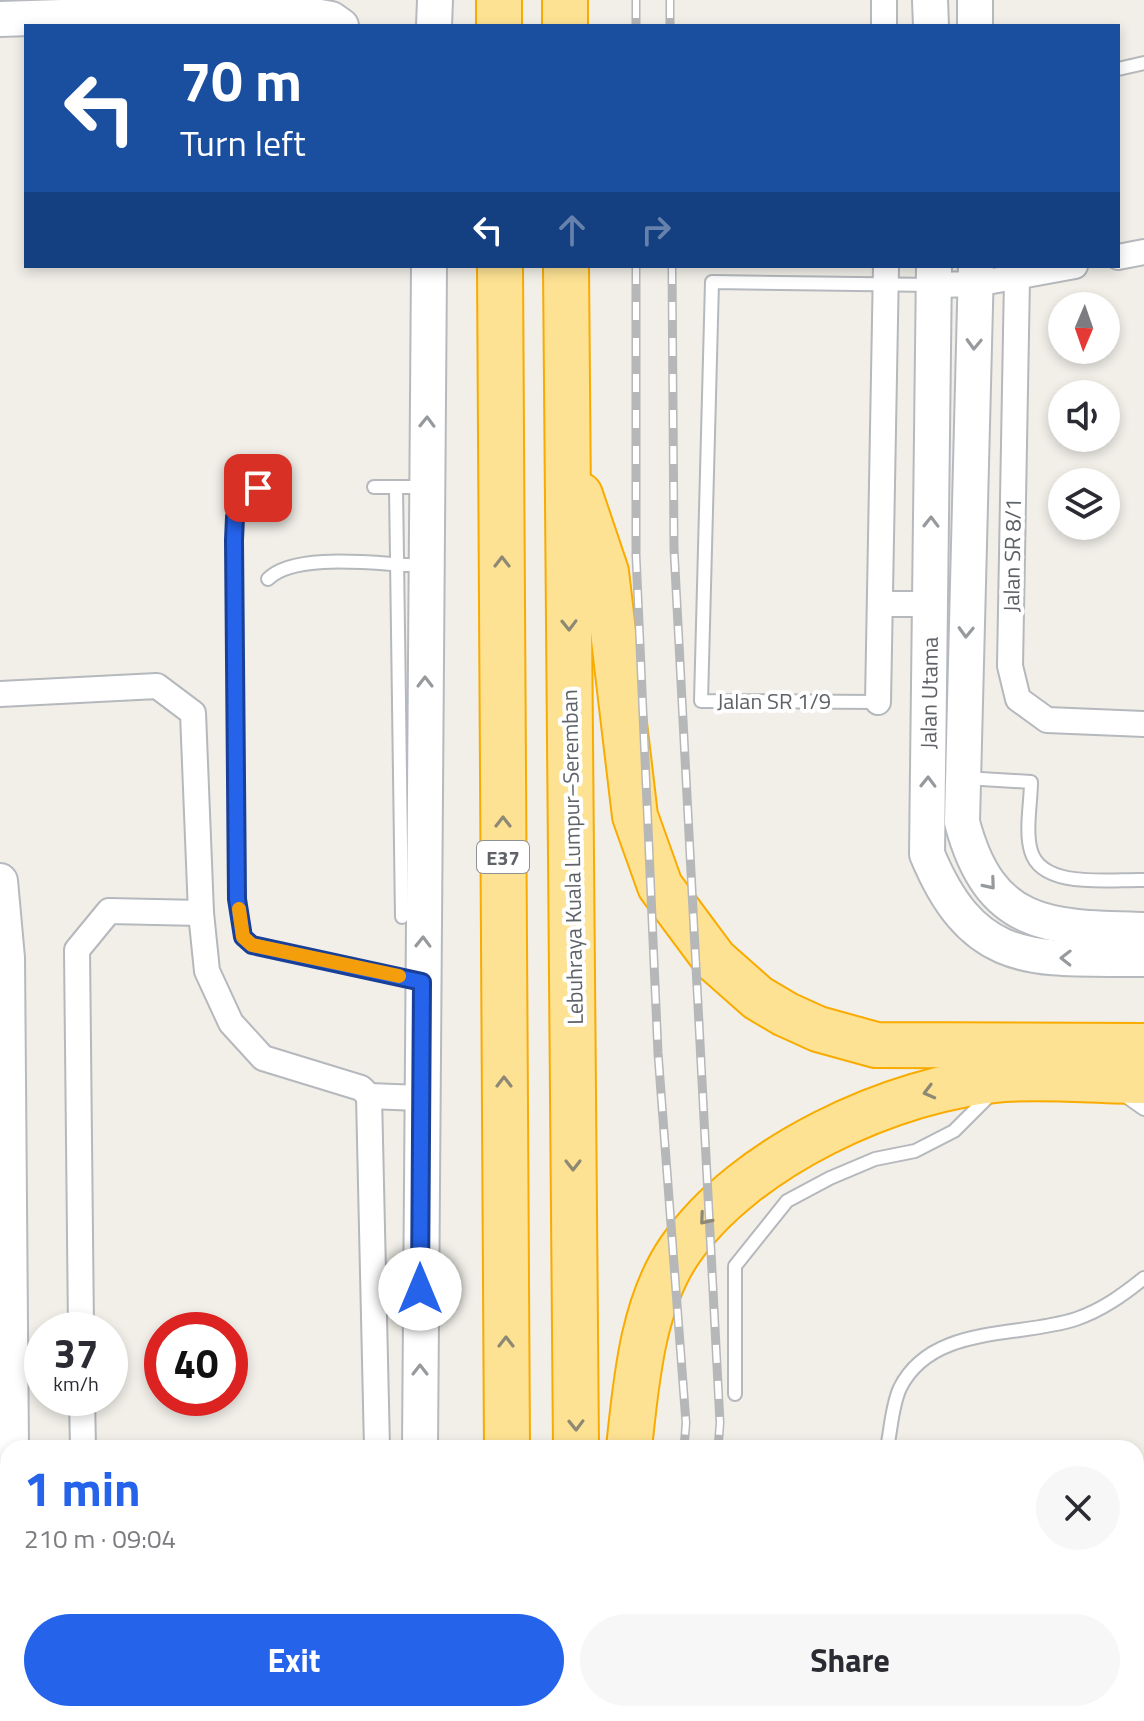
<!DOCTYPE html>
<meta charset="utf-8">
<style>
body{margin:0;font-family:"Titillium Web",sans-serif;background:#f7f7f7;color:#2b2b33;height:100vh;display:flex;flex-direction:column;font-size:30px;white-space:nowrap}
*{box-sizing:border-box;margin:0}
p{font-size:26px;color:#7c7c81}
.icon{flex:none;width:44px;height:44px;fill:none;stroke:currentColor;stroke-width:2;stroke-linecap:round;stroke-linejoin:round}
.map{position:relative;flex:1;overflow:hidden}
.details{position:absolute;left:0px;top:1440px;width:1144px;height:282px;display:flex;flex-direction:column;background:#fff;border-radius:24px 24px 0 0;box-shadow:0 4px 12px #0003}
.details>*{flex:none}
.top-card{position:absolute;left:24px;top:24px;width:1096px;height:244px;border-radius:0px;box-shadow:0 4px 12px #0003;background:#1a4fa0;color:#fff;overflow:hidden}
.needle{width:52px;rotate:182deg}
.fabs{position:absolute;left:1048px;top:292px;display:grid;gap:16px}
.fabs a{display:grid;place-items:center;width:72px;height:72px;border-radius:50%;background:#fff;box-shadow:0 4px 12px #0003;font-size:40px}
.speed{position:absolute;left:24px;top:1312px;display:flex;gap:16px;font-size:40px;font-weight:700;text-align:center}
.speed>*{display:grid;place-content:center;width:104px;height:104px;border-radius:50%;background:#fff;box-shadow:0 4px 12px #0003;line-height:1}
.speed small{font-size:20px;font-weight:400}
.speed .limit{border:12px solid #d22;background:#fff;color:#111}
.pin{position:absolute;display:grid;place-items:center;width:68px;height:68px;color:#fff;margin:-34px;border-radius:16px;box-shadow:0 4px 12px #0006}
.me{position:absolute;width:88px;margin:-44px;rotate:0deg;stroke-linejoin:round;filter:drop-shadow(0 0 6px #0008)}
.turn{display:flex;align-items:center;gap:28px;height:168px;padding:0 24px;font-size:36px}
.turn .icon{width:104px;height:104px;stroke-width:2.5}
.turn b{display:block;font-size:56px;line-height:68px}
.lanes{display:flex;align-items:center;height:76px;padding:0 24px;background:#0003;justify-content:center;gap:40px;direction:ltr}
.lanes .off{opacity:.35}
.round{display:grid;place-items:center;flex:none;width:84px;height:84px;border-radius:42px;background:#f7f7f7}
.head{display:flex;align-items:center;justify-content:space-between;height:136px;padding:0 24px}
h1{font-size:48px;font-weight:700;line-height:60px;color:#2563eb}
.primary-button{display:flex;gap:16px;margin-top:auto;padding:16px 24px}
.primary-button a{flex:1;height:92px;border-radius:48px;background:#2563eb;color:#fff;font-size:32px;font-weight:700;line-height:92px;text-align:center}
.primary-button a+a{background:#f7f7f7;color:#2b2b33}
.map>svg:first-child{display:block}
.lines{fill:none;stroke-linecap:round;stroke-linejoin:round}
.lane-casing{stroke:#b5b8bc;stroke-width:16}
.street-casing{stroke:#b5b8bc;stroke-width:28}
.secondary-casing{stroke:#b6babf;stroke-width:38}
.highway-casing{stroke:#f9ab00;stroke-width:48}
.lane{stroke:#fff;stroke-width:12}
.street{stroke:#fff;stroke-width:24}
.secondary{stroke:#fff;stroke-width:34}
.highway{stroke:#fde293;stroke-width:44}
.rail-casing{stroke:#b6b7b8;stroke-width:9}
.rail{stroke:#fff;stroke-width:6;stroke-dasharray:18;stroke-linecap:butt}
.oneway{stroke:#979a9d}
.oneway2{stroke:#8e8975}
.route-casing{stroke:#184099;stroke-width:20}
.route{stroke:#2563eb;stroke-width:14}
.slow{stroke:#f59e0b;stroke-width:14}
.labels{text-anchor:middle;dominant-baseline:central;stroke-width:8;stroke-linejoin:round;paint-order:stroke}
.shield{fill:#fff;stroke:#8f9295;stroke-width:2}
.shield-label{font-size:20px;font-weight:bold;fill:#5f6368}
.street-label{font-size:22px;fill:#5f6368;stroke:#fff}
</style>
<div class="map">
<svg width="1144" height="1721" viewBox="0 0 1144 1721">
<rect width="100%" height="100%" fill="#f1efe8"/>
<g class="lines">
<defs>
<g id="lane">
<polyline points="1118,69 1144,63"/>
<polyline points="374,487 427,487"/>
<polyline points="396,487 402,917"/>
<polyline points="258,488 244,495 235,517 234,540 237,899 243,937 252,945 419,981"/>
<path d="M268 579C293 553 372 563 408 565"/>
<polyline points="878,702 701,701 712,282 933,285"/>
<path d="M965 778 1031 782C1031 802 1025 831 1031 851 1042 890 1112 879 1144 880"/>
<polyline points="1124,1095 1144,1109"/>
<polyline points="735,1394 735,1266 787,1201 830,1178 875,1159 915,1151 954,1131 992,1093"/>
<path d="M887 1448C891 1429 892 1405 900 1388 932 1324 1018 1338 1076 1319 1102 1310 1123 1295 1144 1278"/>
<polyline points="305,1721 311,1714"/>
<polyline points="798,1721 803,1714"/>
</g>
<g id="street">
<polyline points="884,0 884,26"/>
<polyline points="1118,257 1144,252"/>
<polyline points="1017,278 1010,666 1018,699 1047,720 1144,724"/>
<polyline points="934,285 976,284 1075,266"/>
<polyline points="880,604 930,604"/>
<polyline points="0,694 157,686 193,713 201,913 207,971 231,1023 263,1058 361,1088 369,1096 377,1448"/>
<polyline points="878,702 886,266"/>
<polyline points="369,1096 420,1098"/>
<polyline points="81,1330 77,950 109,911 201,913"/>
<polyline points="82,1398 83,1448"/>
</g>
<g id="secondary">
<polyline points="930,0 931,26"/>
<polyline points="975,0 975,26"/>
<polyline points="0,19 281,10 331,19 341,26"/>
<polyline points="434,26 435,0"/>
<path d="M934 266 927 854C975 970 1035 958 1144 959"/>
<path d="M976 266 962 822C990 928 1048 928 1144 930"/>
<polyline points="0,881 7,958 11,1448"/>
<polyline points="420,1448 429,266"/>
<polyline points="27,1714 28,1721"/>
<polyline points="420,1714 420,1721"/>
</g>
<g id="highway">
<polyline points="499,0 499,26"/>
<polyline points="565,0 565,26"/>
<polyline points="500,266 507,1448"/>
<polyline points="566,266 576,1448"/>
<polyline points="580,495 606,572 635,816 660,886 715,960 758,998 785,1014 818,1029 876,1045 1144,1046"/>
<path d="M629 1448C636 1383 642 1305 680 1250 743 1157 895 1087 1004 1079 1050 1076 1098 1081 1144 1081"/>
<polyline points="509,1714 509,1721"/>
<polyline points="580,1714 581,1721"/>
</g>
</defs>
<use href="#lane" class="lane-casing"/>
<use href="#street" class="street-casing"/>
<use href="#secondary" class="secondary-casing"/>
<use href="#highway" class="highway-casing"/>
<use href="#lane" class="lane"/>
<use href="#street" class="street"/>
<use href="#secondary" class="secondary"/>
<use href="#highway" class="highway"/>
<defs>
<g id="rail">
<polyline points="636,0 636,26"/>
<polyline points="670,0 670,26"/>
<polyline points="636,266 636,555 658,1053 686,1423 684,1448"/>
<polyline points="672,266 674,549 720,1423 718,1448"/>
<polyline points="651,1721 653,1714"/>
<polyline points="686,1721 688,1714"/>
</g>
</defs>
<use href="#rail" class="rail-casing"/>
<use href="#rail" class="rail"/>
</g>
<defs><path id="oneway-chevron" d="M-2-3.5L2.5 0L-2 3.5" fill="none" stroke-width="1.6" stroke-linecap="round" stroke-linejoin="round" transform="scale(2)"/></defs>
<g class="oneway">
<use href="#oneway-chevron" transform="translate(974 344) rotate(92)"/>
<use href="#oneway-chevron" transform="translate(427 422) rotate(-89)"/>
<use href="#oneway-chevron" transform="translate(931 522) rotate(-89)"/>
<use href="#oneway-chevron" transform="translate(966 632) rotate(92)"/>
<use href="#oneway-chevron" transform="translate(425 682) rotate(-90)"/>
<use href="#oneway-chevron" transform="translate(928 782) rotate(-89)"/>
<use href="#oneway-chevron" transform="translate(990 884) rotate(50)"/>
<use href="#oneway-chevron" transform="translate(423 942) rotate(-89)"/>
<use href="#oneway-chevron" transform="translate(1066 958) rotate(-179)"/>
<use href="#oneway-chevron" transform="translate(420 1370) rotate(-90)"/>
</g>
<g class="oneway2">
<use href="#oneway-chevron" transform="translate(502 562) rotate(-90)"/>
<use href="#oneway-chevron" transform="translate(569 625) rotate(89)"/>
<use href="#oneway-chevron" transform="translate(503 822) rotate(-90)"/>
<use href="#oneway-chevron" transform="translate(504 1082) rotate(-90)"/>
<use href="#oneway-chevron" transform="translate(929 1092) rotate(165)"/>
<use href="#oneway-chevron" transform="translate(573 1165) rotate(90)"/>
<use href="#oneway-chevron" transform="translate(705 1219) rotate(130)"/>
<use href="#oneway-chevron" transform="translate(506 1342) rotate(-90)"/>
<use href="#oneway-chevron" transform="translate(576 1425) rotate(89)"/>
</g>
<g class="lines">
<defs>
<polyline id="route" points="258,488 244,495 235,517 234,540 237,899 243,937 252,945 422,982 420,1289"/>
</defs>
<use href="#route" class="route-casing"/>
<use href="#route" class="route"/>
<polyline class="slow" points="239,909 243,937 252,945 399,976"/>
</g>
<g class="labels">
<rect class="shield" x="477" y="841" width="52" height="32" rx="6"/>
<g class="shield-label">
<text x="503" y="857">E37</text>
</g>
<g class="street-label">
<text transform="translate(1012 555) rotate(-89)">Jalan SR 8/1</text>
<text transform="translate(929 693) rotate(-89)">Jalan Utama</text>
<text x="774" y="701">Jalan SR 1/9</text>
<text transform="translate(572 857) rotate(-91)">Lebuhraya Kuala Lumpur–Seremban</text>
</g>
</g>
</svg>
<div class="fabs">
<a><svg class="needle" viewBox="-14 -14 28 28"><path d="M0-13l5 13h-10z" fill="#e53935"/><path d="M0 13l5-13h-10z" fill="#7c7c81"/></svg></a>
<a><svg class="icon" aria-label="sound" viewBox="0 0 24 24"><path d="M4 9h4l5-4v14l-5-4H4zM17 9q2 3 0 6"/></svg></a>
<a><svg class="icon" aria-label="layers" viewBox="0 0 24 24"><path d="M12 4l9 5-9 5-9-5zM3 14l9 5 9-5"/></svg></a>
</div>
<div class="speed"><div>37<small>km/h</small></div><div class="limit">40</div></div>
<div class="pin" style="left:258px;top:488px;background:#d93025"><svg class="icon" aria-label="arrive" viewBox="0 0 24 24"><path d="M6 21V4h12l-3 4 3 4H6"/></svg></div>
<svg class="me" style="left:420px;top:1289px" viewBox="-20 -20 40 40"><circle r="19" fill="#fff"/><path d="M0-13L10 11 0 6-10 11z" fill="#2563eb"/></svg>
<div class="top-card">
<div class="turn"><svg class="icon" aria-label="left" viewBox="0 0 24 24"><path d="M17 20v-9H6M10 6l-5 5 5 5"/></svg><div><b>70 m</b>Turn left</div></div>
<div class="lanes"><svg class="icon" aria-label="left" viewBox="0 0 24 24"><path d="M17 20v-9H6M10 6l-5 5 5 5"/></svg><svg class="icon off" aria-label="ahead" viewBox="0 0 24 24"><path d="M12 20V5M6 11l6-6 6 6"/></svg><svg class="icon off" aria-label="right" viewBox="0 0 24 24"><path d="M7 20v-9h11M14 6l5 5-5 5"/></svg></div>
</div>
<section class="details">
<div class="head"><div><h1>1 min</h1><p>210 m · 09:04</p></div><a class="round"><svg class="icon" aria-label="close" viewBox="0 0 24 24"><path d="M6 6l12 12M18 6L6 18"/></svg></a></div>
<div class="primary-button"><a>Exit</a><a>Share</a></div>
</section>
</div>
